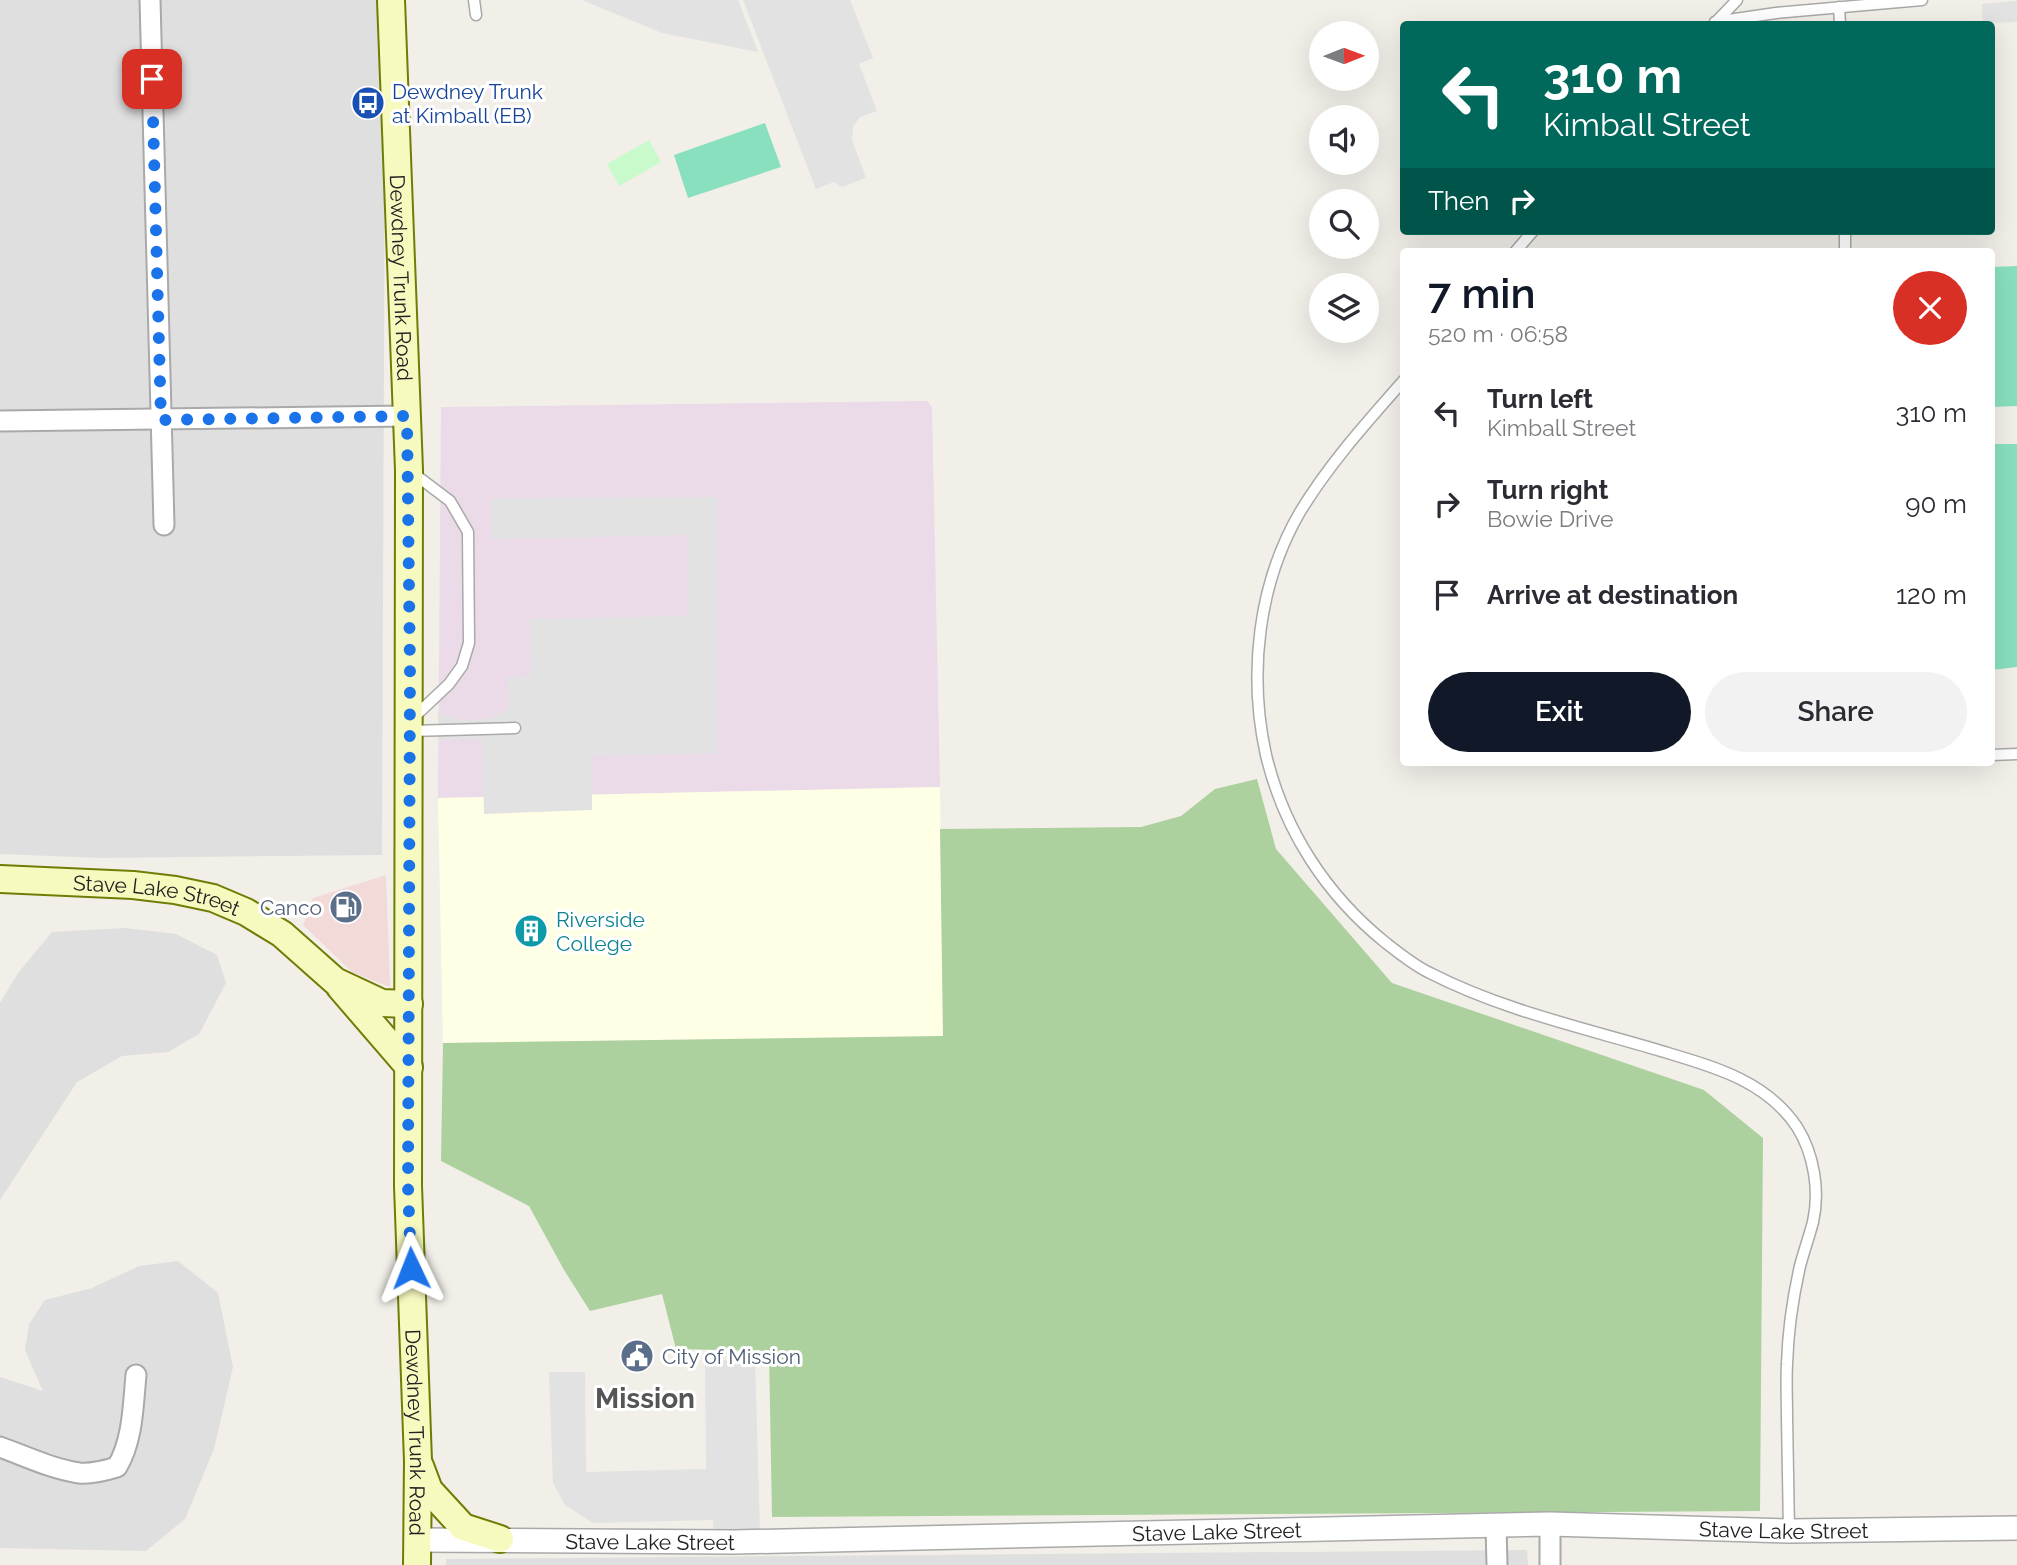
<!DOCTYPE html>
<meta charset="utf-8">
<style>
body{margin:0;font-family:Raleway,sans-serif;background:#f2f2f3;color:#2b2b33;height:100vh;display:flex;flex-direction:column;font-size:26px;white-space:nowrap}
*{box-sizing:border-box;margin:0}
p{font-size:23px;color:#7c7c81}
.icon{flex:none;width:38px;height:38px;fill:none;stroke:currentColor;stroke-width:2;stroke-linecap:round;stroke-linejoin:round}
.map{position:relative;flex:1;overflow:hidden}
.details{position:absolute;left:1400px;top:248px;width:595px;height:518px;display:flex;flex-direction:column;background:#fff;border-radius:7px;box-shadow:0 7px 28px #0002}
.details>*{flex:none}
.guide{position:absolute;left:1400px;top:21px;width:595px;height:214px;border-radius:7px;box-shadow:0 7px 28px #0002;background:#00695c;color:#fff;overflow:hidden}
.needle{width:46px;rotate:89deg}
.controls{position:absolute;left:1309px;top:21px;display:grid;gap:14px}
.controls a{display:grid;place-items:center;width:70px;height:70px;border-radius:50%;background:#fff;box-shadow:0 7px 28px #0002;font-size:35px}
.pin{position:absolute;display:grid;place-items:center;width:60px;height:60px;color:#fff;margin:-30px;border-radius:14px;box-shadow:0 4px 10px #0006}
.me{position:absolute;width:77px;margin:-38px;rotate:358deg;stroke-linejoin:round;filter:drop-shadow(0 0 5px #0008)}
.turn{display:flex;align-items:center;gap:24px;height:147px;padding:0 28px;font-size:32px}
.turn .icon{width:91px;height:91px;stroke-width:2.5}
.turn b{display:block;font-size:49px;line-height:60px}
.then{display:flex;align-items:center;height:66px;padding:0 28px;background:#0003;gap:14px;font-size:26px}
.round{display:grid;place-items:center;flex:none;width:74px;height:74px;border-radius:37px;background:#f2f2f3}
.headline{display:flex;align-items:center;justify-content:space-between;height:119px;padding:0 28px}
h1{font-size:42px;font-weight:600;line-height:52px;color:#111827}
.button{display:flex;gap:14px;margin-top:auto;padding:14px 28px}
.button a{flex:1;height:80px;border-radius:42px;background:#111827;color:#fff;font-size:28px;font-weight:600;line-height:80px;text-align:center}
.button a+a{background:#f2f2f3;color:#2b2b33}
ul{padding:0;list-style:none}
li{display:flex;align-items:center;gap:21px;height:91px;padding:0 28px}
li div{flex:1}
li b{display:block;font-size:26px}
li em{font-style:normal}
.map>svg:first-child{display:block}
.residential{fill:#e0dfdf}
.commercial{fill:#f2dad9}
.industrial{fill:#ebdbe8}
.education{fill:#ffffe5}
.forest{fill:#add19e}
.park{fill:#c8facc}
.pitch{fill:#88e0be}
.parking{fill:#e2e2e2}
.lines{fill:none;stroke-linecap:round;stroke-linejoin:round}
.service-casing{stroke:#a9a9a9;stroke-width:13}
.minor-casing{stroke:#a9a9a9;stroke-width:23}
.tertiary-casing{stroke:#a9a9a9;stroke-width:26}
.secondary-casing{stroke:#707d05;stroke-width:30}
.service{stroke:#fff;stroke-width:10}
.minor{stroke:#fff;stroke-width:19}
.tertiary{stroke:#fff;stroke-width:23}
.secondary{stroke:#f7fabf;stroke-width:26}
.route{stroke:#1a73e8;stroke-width:12;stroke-dasharray:0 21.6}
.labels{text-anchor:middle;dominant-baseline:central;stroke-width:6;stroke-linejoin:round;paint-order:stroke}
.transit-label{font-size:21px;fill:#164399;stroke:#fff;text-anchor:start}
.street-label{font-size:21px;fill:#222;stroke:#fff}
.service-label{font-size:21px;fill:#4e5e75;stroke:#fff;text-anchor:end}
.culture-label{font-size:21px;fill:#0d838f;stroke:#fff;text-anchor:start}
.district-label{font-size:28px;font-weight:bold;fill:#555;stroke:#fff}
</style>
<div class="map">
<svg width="2017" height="1565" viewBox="0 0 2017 1565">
<rect width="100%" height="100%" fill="#f2efe9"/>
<g class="residential">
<polygon points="0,0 379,0 385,96 382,855 102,858 0,854"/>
<polygon points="125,928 176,934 217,955 226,983 199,1034 168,1052 122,1056 77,1082 0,1200 0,1003 18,973 52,932"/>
<polygon points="178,1261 218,1293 233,1367 214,1449 185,1519 146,1551 0,1548 0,1377 43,1391 25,1350 29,1324 45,1300 92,1288 139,1266"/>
<polygon points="1527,1550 1528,1565 446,1565 446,1559"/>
</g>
<polygon class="commercial" points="386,875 390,987 352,972 303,925 313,898"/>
<polygon class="industrial" points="927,401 932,407 940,787 438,798 441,407"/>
<polygon class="education" points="940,787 943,1036 443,1043 438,798"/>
<polygon class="forest" points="1257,779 1276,849 1392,983 1704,1090 1763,1138 1760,1511 772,1517 769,1351 676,1349 662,1294 590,1311 564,1270 529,1206 441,1161 443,1043 943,1036 940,829 1141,827 1181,816 1215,789"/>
<polygon class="park" points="649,140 661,162 619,186 607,164"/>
<g class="pitch">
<polygon points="765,123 781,167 688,198 674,155"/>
<polygon points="2017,266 2017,406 1992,407 1992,267"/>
<polygon points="1992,444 2017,444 2017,667 1992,670"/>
</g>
<g class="parking">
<polygon points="582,0 738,0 758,52 662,33"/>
<polygon points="743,0 850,0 873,58 859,64 877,111 860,117 853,126 852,140 866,178 842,187 834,182 816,189"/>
<polygon points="2017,1 2017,22 1983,23 1982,4"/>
<polygon points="717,497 717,753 592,756 592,810 484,814 482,739 439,740 438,713 458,720 490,719 509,708 508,677 531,676 530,619 689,616 688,535 492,539 491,498"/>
<polygon points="755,1359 760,1534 714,1534 713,1520 593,1523 565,1505 553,1483 549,1372 585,1372 586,1472 706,1469 705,1361"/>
</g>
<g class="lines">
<defs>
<g id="service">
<polyline points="474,0 476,15"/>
<polyline points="1839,7 1840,24"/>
<polyline points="1715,22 1776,13 1922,0"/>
<polyline points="1716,22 1737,0"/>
<polyline points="1845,231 1845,252"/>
<polyline points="1515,252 1533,231"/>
<path d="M1404 380C1367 422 1329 464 1300 512 1258 584 1248 674 1266 755 1284 830 1326 895 1386 943 1400 954 1415 966 1430 973 1502 1010 1584 1028 1661 1051 1711 1066 1766 1080 1797 1127 1814 1154 1820 1191 1813 1222 1809 1237 1804 1251 1800 1266 1793 1297 1788 1331 1787 1364 1786 1381 1787 1399 1787 1417 1788 1455 1788 1493 1789 1531"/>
<polyline points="413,718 449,684 462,666 469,643 468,532 450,501 413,473"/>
<polyline points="410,731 515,728"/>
<polyline points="1992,755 2017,754"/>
</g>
<g id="minor">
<polyline points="150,0 164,525"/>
<polyline points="0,421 407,416"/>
<path d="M0 1447C25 1456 52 1469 79 1473 92 1474 104 1471 117 1467 133 1440 133 1406 136 1375"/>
<polyline points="1550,1524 1550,1565"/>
<polyline points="1496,1526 1497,1565"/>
</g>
<g id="tertiary">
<path id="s1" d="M417 1540 734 1542 1550 1524 1789 1531 2017 1528"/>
</g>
<g id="secondary">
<path id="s2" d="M391 0 409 470 408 1186 418 1461 417 1565"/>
<path id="s3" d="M0 879 133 885 175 890 213 898 246 912 282 934 335 981 382 1003 409 1004"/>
<polyline points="340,987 409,1067"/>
<polyline points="420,1466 429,1490 463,1527 500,1539"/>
</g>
</defs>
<use href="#service" class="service-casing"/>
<use href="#minor" class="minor-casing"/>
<use href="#tertiary" class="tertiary-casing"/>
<use href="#secondary" class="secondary-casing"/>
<use href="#service" class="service"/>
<use href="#minor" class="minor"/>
<use href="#tertiary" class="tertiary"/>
<use href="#secondary" class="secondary"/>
</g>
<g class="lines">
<polyline class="route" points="152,79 161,420 407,416 410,672 408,1186 411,1268"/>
</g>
<defs>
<symbol id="bus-disc" viewBox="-11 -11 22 22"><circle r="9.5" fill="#1a4fb4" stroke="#fff"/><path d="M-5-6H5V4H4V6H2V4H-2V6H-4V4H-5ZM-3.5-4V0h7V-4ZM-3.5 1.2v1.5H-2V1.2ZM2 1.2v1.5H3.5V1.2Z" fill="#fff"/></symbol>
<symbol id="fuel-disc" viewBox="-11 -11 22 22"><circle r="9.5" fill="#5c6f8a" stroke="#fff"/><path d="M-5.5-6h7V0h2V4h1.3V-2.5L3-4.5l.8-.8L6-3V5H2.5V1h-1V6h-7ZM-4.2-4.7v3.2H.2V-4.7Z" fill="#fff"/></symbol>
<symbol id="building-disc" viewBox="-11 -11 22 22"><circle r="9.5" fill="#0f9aa8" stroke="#fff"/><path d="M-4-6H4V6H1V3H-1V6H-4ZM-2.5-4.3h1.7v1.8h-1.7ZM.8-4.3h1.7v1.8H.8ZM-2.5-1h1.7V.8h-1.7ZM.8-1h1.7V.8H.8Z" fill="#fff"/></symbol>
<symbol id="civic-disc" viewBox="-11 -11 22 22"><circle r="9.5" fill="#5c6f8a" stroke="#fff"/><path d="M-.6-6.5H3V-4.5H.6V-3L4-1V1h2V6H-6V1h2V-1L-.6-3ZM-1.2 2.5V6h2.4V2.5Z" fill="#fff"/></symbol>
</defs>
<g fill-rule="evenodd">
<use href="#bus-disc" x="349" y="84" width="38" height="38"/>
<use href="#fuel-disc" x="327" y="888" width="38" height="38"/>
<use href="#building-disc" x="512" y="912" width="38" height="38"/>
<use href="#civic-disc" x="618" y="1337" width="38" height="38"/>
</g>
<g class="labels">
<g class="transit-label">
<text x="392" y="91">Dewdney Trunk<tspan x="392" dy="24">at Kimball (EB)</tspan></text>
</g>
<g class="street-label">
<text stroke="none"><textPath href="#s2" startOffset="278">Dewdney Trunk Road</textPath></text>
<text stroke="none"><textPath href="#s3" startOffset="158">Stave Lake Street</textPath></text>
<text stroke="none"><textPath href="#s2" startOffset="1433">Dewdney Trunk Road</textPath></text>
<text stroke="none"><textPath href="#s1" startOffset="1367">Stave Lake Street</textPath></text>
<text stroke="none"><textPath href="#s1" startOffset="800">Stave Lake Street</textPath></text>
<text stroke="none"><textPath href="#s1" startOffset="233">Stave Lake Street</textPath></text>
</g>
<g class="service-label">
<text x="322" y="907">Canco</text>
<text x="662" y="1356" text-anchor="start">City of Mission</text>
</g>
<g class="culture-label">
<text x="556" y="919">Riverside<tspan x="556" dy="24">College</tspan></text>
</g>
<g class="district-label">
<text x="645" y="1398">Mission</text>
</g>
</g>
</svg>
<div class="controls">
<a><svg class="needle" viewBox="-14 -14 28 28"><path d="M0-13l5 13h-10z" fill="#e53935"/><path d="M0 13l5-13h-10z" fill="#7c7c81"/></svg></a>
<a><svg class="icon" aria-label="sound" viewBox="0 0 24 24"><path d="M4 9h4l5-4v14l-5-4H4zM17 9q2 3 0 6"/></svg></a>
<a><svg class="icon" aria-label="search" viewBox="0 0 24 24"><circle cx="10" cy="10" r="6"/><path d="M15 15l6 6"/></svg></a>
<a><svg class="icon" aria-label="layers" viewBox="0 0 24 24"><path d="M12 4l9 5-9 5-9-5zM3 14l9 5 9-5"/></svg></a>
</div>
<div class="pin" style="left:152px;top:79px;background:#d93025"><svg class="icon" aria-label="arrive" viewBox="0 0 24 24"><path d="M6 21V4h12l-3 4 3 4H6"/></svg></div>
<svg class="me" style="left:411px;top:1268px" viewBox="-20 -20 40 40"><path d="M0-17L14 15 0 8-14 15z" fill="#1a73e8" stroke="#fff" stroke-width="4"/></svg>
<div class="guide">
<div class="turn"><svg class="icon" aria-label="left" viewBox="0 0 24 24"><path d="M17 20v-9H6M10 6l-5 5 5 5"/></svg><div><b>310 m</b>Kimball Street</div></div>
<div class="then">Then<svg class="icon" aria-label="right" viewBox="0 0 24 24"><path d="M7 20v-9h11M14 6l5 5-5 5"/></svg></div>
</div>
<section class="details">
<div class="headline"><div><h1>7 min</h1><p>520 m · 06:58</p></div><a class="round" style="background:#d93025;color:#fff"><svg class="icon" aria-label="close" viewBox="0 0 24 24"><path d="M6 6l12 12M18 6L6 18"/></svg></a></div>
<ul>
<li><svg class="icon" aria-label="left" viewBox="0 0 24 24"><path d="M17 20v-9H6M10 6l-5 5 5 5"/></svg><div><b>Turn left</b><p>Kimball Street</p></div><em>310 m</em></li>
<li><svg class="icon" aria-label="right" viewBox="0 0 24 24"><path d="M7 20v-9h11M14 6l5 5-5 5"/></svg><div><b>Turn right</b><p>Bowie Drive</p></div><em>90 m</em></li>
<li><svg class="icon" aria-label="arrive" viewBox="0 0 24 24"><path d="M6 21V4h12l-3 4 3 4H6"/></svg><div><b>Arrive at destination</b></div><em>120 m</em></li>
</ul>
<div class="button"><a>Exit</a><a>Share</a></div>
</section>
</div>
